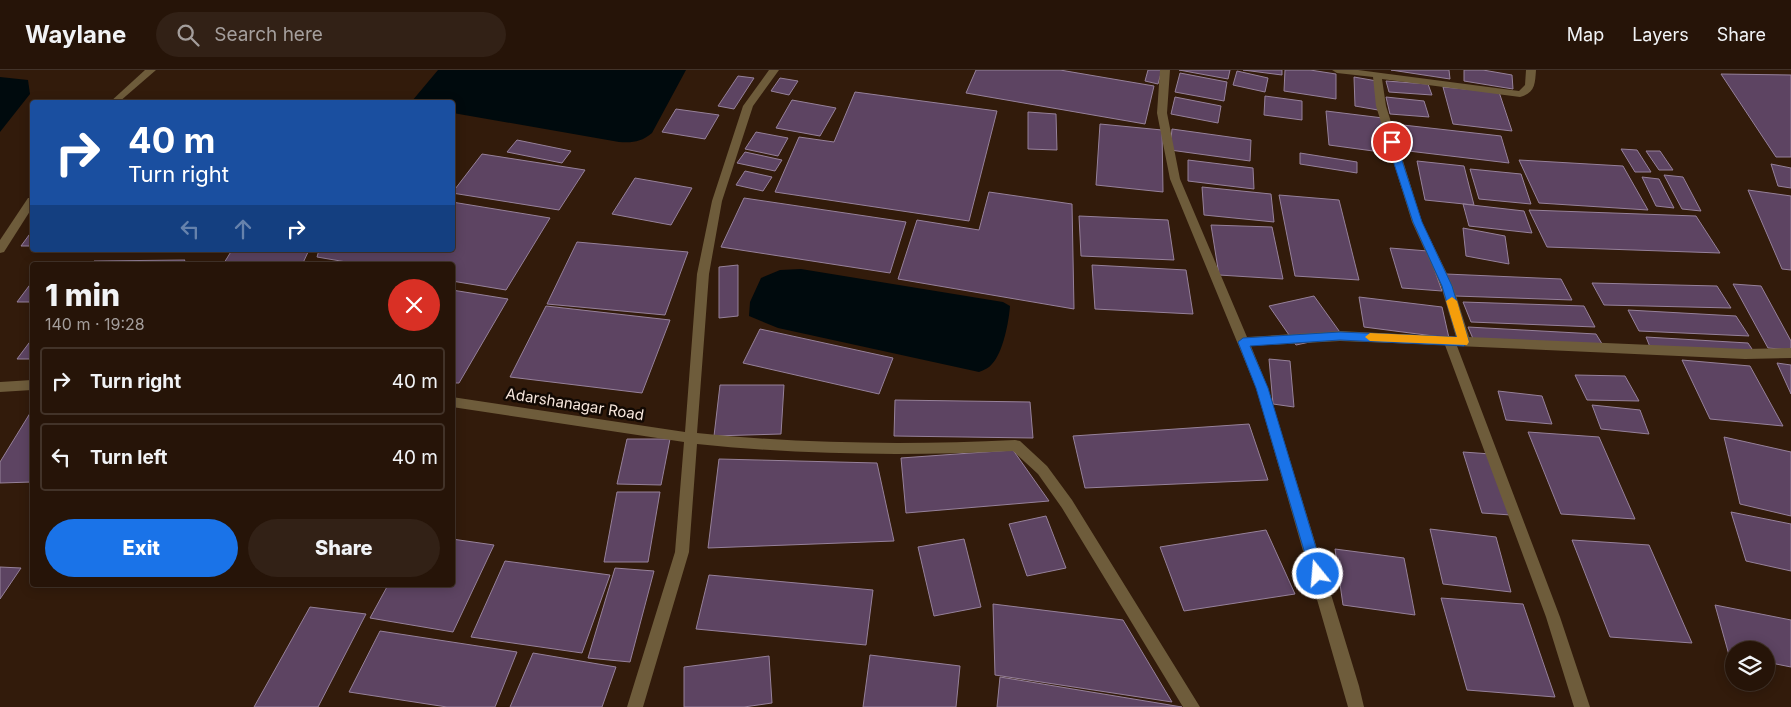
<!DOCTYPE html>
<meta charset="utf-8">
<style>
body{margin:0;font-family:Inter,sans-serif;background:#322116;color:#f1f3f6;height:100vh;display:flex;flex-direction:column;font-size:19px;white-space:nowrap}
*{box-sizing:border-box;margin:0}
p{font-size:16px;color:#a49e9c}
.icon{flex:none;width:28px;height:28px;fill:none;stroke:currentColor;stroke-width:2;stroke-linecap:round;stroke-linejoin:round}
.map{position:relative;flex:1;overflow:hidden}
.sheet{position:absolute;left:30px;top:192px;width:425px;height:325px;display:flex;flex-direction:column;background:#261408;border-radius:5px;box-shadow:0 2px 12px #0003,0 0 0 1px #423329}
.sheet>*{flex:none}
.top-card{position:absolute;left:30px;top:30px;width:425px;height:152px;border-radius:5px;box-shadow:0 2px 12px #0003,0 0 0 1px #423329;background:#1a4fa0;color:#fff;overflow:hidden}
.controls{position:absolute;left:1725px;top:571px;display:grid;gap:10px}
.controls a{display:grid;place-items:center;width:50px;height:50px;border-radius:50%;background:#261408;box-shadow:0 2px 12px #0003,0 0 0 1px #423329;font-size:25px}
.pin{position:absolute;display:grid;place-items:center;width:42px;height:42px;color:#fff;margin:-21px;border:2px solid #fff;border-radius:50%;box-shadow:0 1px 5px #0007}
.me{position:absolute;width:55px;margin:-28px;rotate:343deg;stroke-linejoin:round;filter:drop-shadow(0 0 4px #0008)}
.turn{display:flex;align-items:center;gap:18px;height:105px;padding:0 15px;font-size:22px}
.turn .icon{width:65px;height:65px;stroke-width:2.5}
.turn b{display:block;font-size:35px;line-height:42px}
.lanes{display:flex;align-items:center;height:48px;padding:0 15px;background:#0003;justify-content:center;gap:25px;direction:ltr}
.lanes .off{opacity:.35}
.round{display:grid;place-items:center;flex:none;width:52px;height:52px;border-radius:26px;background:#322116}
.headline{display:flex;align-items:center;justify-content:space-between;height:85px;padding:0 15px}
h1{font-size:30px;font-weight:800;line-height:38px}
.primary-button{display:flex;gap:10px;margin-top:auto;padding:10px 15px}
.primary-button a{flex:1;height:58px;border-radius:30px;background:#1a73e8;color:#fff;font-size:20px;font-weight:800;line-height:58px;text-align:center}
.primary-button a+a{background:#322116;color:#f1f3f6}
ul{padding:0;list-style:none}
li{display:flex;align-items:center;gap:15px;height:68px;margin:0 10px 8px;padding:0 5px;border:2px solid #423329;border-radius:5px}
li div{flex:1}
li b{display:block;font-size:19px}
li em{font-style:normal}
header{display:flex;align-items:center;gap:30px;box-sizing:border-box;height:70px;padding:0 25px;background:#261408;border-bottom:1px solid #423329}
header strong{font-size:24px}
nav{display:flex;gap:28px;margin-inline-start:auto;font-size:18px}
.search{width:350px;height:45px;background:#322116;display:flex;align-items:center;gap:12px;box-sizing:border-box;padding:0 18px;border-radius:28px;color:#a49e9c;font-size:19px}
.map>svg:first-child{display:block}
.water{fill:#000a0d}
.building{fill:#5d4462;stroke:#96819a}
.lines{fill:none;stroke-linecap:round;stroke-linejoin:round}
.minor{fill:#6e5c3b;fill-rule:evenodd}
.route{fill:#1a73e8;stroke:#114b97}
.slow{fill:#f59e0b}
.labels{text-anchor:middle;dominant-baseline:central;stroke-width:5;stroke-linejoin:round;paint-order:stroke}
.street-label{font-size:15px;fill:#f7e7dd;stroke:#120903}
</style>
<header>
<strong>Waylane</strong>
<div class="search"><svg class="icon" aria-label="search" viewBox="0 0 24 24"><circle cx="10" cy="10" r="6"/><path d="M15 15l6 6"/></svg>Search here</div>
<nav><a>Map</a><a>Layers</a><a>Share</a></nav>
</header>
<div class="map">
<svg width="1791" height="637" viewBox="0 0 1791 637">
<rect width="100%" height="100%" fill="#321b0b"/>
<g class="water">
<path d="M438 0H686L652 63C641 72 633 73 619 72L453 43 452 32H413L412 31Z"/>
<polygon points="0,7 28,10 30,24 0,62"/>
<path d="M801 199 1003 232 1010 236C1009 251 1003 283 992 294 989 298 984 300 979 302L778 258 749 246 750 232 761 208 780 200Z"/>
</g>
<g class="building">
<polygon points="976,0 1060,0 1154,16 1145,54 966,23"/>
<polygon points="1148,0 1162,0 1158,14 1145,11"/>
<polygon points="1179,0 1230,0 1228,9"/>
<polygon points="1243,0 1282,0 1282,5"/>
<polygon points="1285,0 1310,0 1336,4 1336,29 1284,21"/>
<polygon points="1391,0 1449,0 1450,9"/>
<polygon points="1464,0 1483,0 1512,5 1513,19 1464,11"/>
<polygon points="1237,1 1268,8 1265,22 1233,15"/>
<polygon points="1180,3 1227,12 1224,31 1175,22"/>
<polygon points="1721,4 1791,5 1791,87 1776,87"/>
<polygon points="738,6 754,8 734,39 718,36"/>
<polygon points="1354,7 1377,11 1378,40 1355,36"/>
<polygon points="780,8 798,11 789,25 771,21"/>
<polygon points="1386,11 1428,14 1432,25 1389,22"/>
<polygon points="1443,17 1499,22 1512,61 1453,54"/>
<polygon points="855,22 997,41 969,151 775,122 799,67 834,72"/>
<polygon points="1265,26 1302,31 1302,50 1264,45"/>
<polygon points="1175,27 1221,36 1218,53 1171,44"/>
<polygon points="1386,27 1424,31 1429,47 1390,44"/>
<polygon points="792,30 836,38 820,66 776,58"/>
<polygon points="676,39 719,45 705,69 662,62"/>
<polygon points="1326,41 1383,48 1388,83 1329,75"/>
<polygon points="1028,42 1056,44 1057,80 1028,79"/>
<polygon points="1100,54 1162,60 1163,122 1096,115"/>
<polygon points="1394,54 1501,66 1509,93 1400,80"/>
<polygon points="1172,59 1251,70 1250,91 1170,80"/>
<polygon points="756,62 788,68 778,86 745,79"/>
<polygon points="517,70 571,81 562,93 507,82"/>
<polygon points="1621,79 1637,80 1651,102 1635,102"/>
<polygon points="1646,81 1660,81 1673,100 1659,100"/>
<polygon points="745,82 782,90 775,101 737,93"/>
<polygon points="1300,83 1357,92 1357,103 1300,94"/>
<polygon points="482,84 585,100 559,140 452,123"/>
<polygon points="1188,90 1253,98 1254,119 1188,111"/>
<polygon points="1519,90 1623,96 1648,140 1539,133"/>
<polygon points="1417,91 1464,96 1474,135 1425,130"/>
<polygon points="1771,94 1791,98 1791,118 1778,116"/>
<polygon points="1470,99 1521,104 1531,134 1479,129"/>
<polygon points="745,101 772,107 763,121 736,115"/>
<polygon points="1664,105 1683,107 1701,141 1682,139"/>
<polygon points="1642,107 1659,109 1674,138 1656,136"/>
<polygon points="635,108 692,118 671,155 612,144"/>
<polygon points="1202,117 1271,124 1274,152 1204,145"/>
<polygon points="1748,120 1791,126 1791,200 1782,199"/>
<polygon points="989,122 1072,134 1074,239 898,209 917,150 979,160"/>
<polygon points="1279,125 1339,130 1359,210 1295,206"/>
<polygon points="744,128 906,152 890,203 721,177"/>
<polygon points="452,132 550,148 506,220 452,211 452,195 364,195 317,187 319,180 452,180"/>
<polygon points="1463,134 1524,141 1532,163 1469,156"/>
<polygon points="1529,140 1696,146 1720,183 1547,177"/>
<polygon points="1079,146 1168,150 1174,190 1081,186"/>
<polygon points="1211,155 1272,157 1283,209 1219,205"/>
<polygon points="1463,158 1505,166 1509,194 1466,186"/>
<polygon points="32,161 32,176 21,176"/>
<polygon points="577,172 688,182 665,245 547,234"/>
<polygon points="1390,178 1428,181 1442,221 1402,218"/>
<polygon points="232,180 309,180 302,195 224,193"/>
<polygon points="185,190 182,195 91,195 94,191"/>
<polygon points="49,192 79,192 77,195 46,195"/>
<polygon points="738,195 738,246 719,248 719,197"/>
<polygon points="1092,195 1186,200 1193,244 1095,239"/>
<polygon points="1446,204 1561,209 1572,230 1455,226"/>
<polygon points="32,212 32,232 17,232"/>
<polygon points="1592,213 1717,216 1731,238 1604,235"/>
<polygon points="1733,214 1761,216 1791,271 1791,280 1768,278"/>
<polygon points="452,220 508,229 459,313 452,313"/>
<polygon points="1314,226 1342,265 1296,275 1269,236"/>
<polygon points="1359,227 1442,237 1449,268 1364,257"/>
<polygon points="1463,232 1584,236 1595,257 1471,252"/>
<polygon points="546,236 670,250 642,323 510,307"/>
<polygon points="1628,240 1736,246 1749,266 1639,261"/>
<polygon points="1468,257 1596,264 1604,277 1474,271"/>
<polygon points="760,259 893,288 879,324 743,293"/>
<polygon points="1646,267 1748,273 1754,282 1650,277"/>
<polygon points="32,269 32,289 17,289"/>
<polygon points="1269,289 1290,291 1294,337 1273,334"/>
<polygon points="1682,290 1750,296 1783,356 1710,349"/>
<polygon points="1777,293 1791,295 1791,324"/>
<polygon points="1575,305 1625,306 1639,331 1587,330"/>
<polygon points="720,315 784,315 781,364 714,366"/>
<polygon points="1498,321 1542,326 1552,354 1506,350"/>
<polygon points="895,330 1030,332 1033,368 894,366"/>
<polygon points="1592,335 1640,340 1649,364 1601,359"/>
<polygon points="32,340 32,412 0,413 0,392"/>
<polygon points="1249,354 1268,410 1085,418 1073,366"/>
<polygon points="1528,362 1599,367 1635,449 1561,444"/>
<polygon points="1724,367 1791,382 1791,446 1740,434"/>
<polygon points="627,369 670,369 661,415 617,414"/>
<polygon points="1013,380 1049,431 906,443 901,388"/>
<polygon points="1463,382 1491,384 1511,445 1482,443"/>
<polygon points="719,389 877,393 894,471 708,478"/>
<polygon points="617,422 660,422 648,492 604,492"/>
<polygon points="1731,442 1791,454 1791,501 1746,491"/>
<polygon points="1046,446 1066,498 1027,506 1009,454"/>
<polygon points="1430,459 1496,467 1511,522 1443,514"/>
<polygon points="1266,460 1295,524 1184,541 1160,477"/>
<polygon points="452,469 494,475 453,562 370,548 388,515 452,515"/>
<polygon points="964,469 981,537 934,546 918,477"/>
<polygon points="1572,470 1649,475 1692,573 1610,567"/>
<polygon points="1335,479 1404,488 1415,545 1343,535"/>
<polygon points="505,491 610,505 582,583 471,567"/>
<polygon points="0,497 21,498 0,529"/>
<polygon points="615,498 654,501 630,592 588,588"/>
<polygon points="709,505 873,520 866,575 696,559"/>
<polygon points="1441,528 1523,534 1555,627 1467,620"/>
<polygon points="993,534 1123,550 1172,632 995,605"/>
<polygon points="1715,535 1791,550 1791,597 1766,592 1766,580 1734,580 1734,586 1729,585"/>
<polygon points="310,537 366,544 318,637 254,637"/>
<polygon points="380,561 517,582 495,637 447,637 349,622"/>
<polygon points="533,583 616,597 602,637 510,637"/>
<polygon points="870,585 960,596 956,637 863,637"/>
<polygon points="769,586 772,633 744,637 684,637 684,597"/>
<polygon points="1000,607 1182,637 997,637"/>
</g>
<g class="lines">
<g class="minor">
<polygon points="145,0 156,0 119,32 110,32"/>
<path d="M769 0H779L753 36 722 131 709 204 697 363C803 374 910 375 1015 370L1020 371 1047 396 1072 430 1200 637H1183L1062 438 1038 404 1013 381C908 386 801 385 697 374L689 482 643 637H627L675 482 684 372 452 337V327L685 362 697 204 712 131 743 36Z"/>
<path d="M1160 0H1170L1167 43 1180 109 1247 267 1340 261 1456 267 1441 216 1412 152 1376 36 1373 7 1337 3 1332 0H1358L1519 21 1525 15 1526 0H1536C1535 14 1535 23 1520 27L1382 9 1386 36 1422 152 1453 216 1469 267 1745 279 1791 278V288L1745 289 1457 276 1560 547 1590 637H1574L1546 547 1445 275 1340 271 1251 276 1268 318 1359 616 1364 637H1348L1256 318 1170 109 1157 43Z"/>
<polygon points="28,128 32,128 32,138 4,182 0,183 0,170"/>
<polygon points="32,310 32,320 0,322 0,312"/>
</g>
</g>
<polygon class="route" points="1392,69 1396,72 1422,152 1452,216 1469,272 1464,276 1340,270 1250,276 1268,318 1324,504 1322,509 1318,510 1313,509 1311,504 1256,318 1238,272 1243,268 1340,262 1457,267 1442,216 1413,152 1387,72"/>
<polygon class="slow" points="1452,227 1457,231 1469,272 1467,275 1370,271 1365,267 1370,263 1457,267 1446,231"/>
<g class="labels">
<g class="street-label">
<text transform="translate(575 334) rotate(9)">Adarshanagar Road</text>
</g>
</g>
</svg>
<div class="controls">
<a><svg class="icon" aria-label="layers" viewBox="0 0 24 24"><path d="M12 4l9 5-9 5-9-5zM3 14l9 5 9-5"/></svg></a>
</div>
<div class="pin" style="left:1392px;top:72px;background:#d93025"><svg class="icon" aria-label="arrive" viewBox="0 0 24 24"><path d="M6 21V4h12l-3 4 3 4H6"/></svg></div>
<svg class="me" style="left:1318px;top:504px" viewBox="-20 -20 40 40"><circle r="17" fill="#1a73e8" stroke="#fff" stroke-width="3"/><path d="M0-11L8 9 0 5-8 9z" fill="#fff"/></svg>
<div class="top-card">
<div class="turn"><svg class="icon" aria-label="right" viewBox="0 0 24 24"><path d="M7 20v-9h11M14 6l5 5-5 5"/></svg><div><b>40 m</b>Turn right</div></div>
<div class="lanes"><svg class="icon off" aria-label="left" viewBox="0 0 24 24"><path d="M17 20v-9H6M10 6l-5 5 5 5"/></svg><svg class="icon off" aria-label="ahead" viewBox="0 0 24 24"><path d="M12 20V5M6 11l6-6 6 6"/></svg><svg class="icon" aria-label="right" viewBox="0 0 24 24"><path d="M7 20v-9h11M14 6l5 5-5 5"/></svg></div>
</div>
<section class="sheet">
<div class="headline"><div><h1>1 min</h1><p>140 m · 19:28</p></div><a class="round" style="background:#d93025;color:#fff"><svg class="icon" aria-label="close" viewBox="0 0 24 24"><path d="M6 6l12 12M18 6L6 18"/></svg></a></div>
<ul>
<li><svg class="icon" aria-label="right" viewBox="0 0 24 24"><path d="M7 20v-9h11M14 6l5 5-5 5"/></svg><div><b>Turn right</b></div><em>40 m</em></li>
<li><svg class="icon" aria-label="left" viewBox="0 0 24 24"><path d="M17 20v-9H6M10 6l-5 5 5 5"/></svg><div><b>Turn left</b></div><em>40 m</em></li>
</ul>
<div class="primary-button"><a>Exit</a><a>Share</a></div>
</section>
</div>
